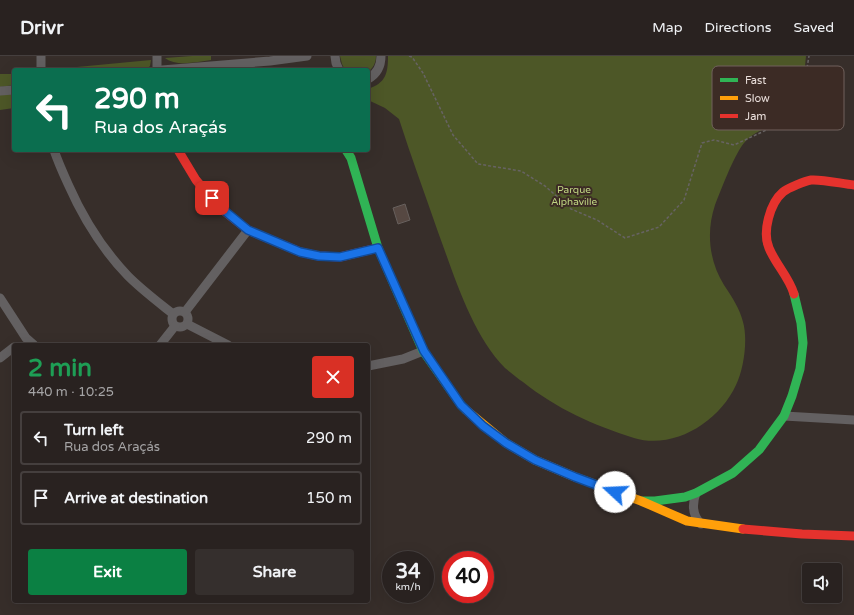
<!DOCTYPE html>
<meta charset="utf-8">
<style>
body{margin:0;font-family:"Varela Round",sans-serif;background:#352f2d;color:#f1f3f6;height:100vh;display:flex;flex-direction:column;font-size:15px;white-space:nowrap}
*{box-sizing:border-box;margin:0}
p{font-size:13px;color:#a5a4a5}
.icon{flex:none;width:22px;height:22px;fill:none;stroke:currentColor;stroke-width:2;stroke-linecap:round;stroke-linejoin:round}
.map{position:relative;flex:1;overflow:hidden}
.side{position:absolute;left:12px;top:287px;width:358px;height:260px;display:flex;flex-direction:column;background:#292220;border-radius:4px;box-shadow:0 4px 16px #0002,0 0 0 1px #453f3e}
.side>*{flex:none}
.hud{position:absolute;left:12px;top:12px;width:358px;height:84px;border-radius:4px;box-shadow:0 4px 16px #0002,0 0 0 1px #453f3e;background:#0b6e4f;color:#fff;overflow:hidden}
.buttons{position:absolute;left:802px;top:507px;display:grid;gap:8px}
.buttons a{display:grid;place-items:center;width:40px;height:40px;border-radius:4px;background:#292220;box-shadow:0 4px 16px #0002,0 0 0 1px #453f3e;font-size:20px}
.speed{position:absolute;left:382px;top:495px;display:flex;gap:8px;font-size:20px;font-weight:700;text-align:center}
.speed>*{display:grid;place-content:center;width:52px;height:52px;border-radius:50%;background:#292220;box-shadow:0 4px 16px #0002,0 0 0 1px #453f3e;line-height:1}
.speed small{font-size:10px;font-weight:400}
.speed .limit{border:6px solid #d22;background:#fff;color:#111}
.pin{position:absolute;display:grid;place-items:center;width:34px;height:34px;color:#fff;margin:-17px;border-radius:8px;box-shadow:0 2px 6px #0006}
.me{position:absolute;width:44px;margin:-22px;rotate:290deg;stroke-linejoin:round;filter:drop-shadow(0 0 3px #0008)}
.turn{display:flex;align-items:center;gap:14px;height:84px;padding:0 16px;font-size:18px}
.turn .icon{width:52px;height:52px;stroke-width:2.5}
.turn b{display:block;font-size:28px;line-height:34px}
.round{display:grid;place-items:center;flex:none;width:42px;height:42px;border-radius:4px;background:#352f2d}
.head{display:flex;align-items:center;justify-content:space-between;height:68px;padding:0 16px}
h1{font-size:24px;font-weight:700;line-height:30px;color:#1e9e55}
.action{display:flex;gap:8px;margin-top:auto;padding:8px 16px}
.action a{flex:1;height:46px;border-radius:4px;background:#0b8043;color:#fff;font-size:16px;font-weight:700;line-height:46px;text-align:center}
.action a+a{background:#352f2d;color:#f1f3f6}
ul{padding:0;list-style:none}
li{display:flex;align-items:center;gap:12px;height:54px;margin:0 8px 6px;padding:0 8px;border:2px solid #453f3e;border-radius:4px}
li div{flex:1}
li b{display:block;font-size:15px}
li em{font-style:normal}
header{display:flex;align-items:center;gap:24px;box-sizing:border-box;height:56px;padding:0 20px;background:#292220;border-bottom:1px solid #453f3e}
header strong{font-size:19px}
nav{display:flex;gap:22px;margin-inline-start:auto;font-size:14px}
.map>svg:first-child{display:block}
.green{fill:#4d5727}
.building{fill:#564842;stroke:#67605d}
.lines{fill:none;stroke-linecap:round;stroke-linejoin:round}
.path{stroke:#676363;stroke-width:1.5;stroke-dasharray:3 2;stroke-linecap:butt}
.street{stroke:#636061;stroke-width:9}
.fast{stroke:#30b455;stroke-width:9}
.slow{stroke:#ff9f0a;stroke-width:9}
.jam{stroke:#e5322d;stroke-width:9}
.route-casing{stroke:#114b97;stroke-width:10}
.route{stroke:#1a73e8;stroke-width:7}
.labels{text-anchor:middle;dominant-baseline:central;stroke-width:4;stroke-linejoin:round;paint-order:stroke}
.park-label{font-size:10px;fill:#c0d683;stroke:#3c2b25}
.key{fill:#3c2b25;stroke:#70615c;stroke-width:1}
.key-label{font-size:11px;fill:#eadfdb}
</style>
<header>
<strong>Drivr</strong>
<nav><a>Map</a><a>Directions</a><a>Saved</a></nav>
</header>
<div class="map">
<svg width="854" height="559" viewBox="0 0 854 559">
<rect width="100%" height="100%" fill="#372e2a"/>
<g class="green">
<path d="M192 0H211V4C197 6 176 11 165 2Z"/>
<path d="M340 0H376C376 7 373 12 368 16V14H345L342 8Z"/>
<path d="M388 0H806C805 9 803 39 799 45 793 54 780 64 771 69 762 74 751 78 744 87 734 99 721 134 715 149 706 176 709 205 724 229 732 241 740 253 743 266 748 283 744 313 736 329 719 366 674 394 634 382 593 369 557 353 523 326 517 322 511 317 505 312 472 279 454 219 438 176 425 138 411 101 399 63L385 52 368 44V33C386 27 388 17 388 0Z"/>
<polygon points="151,4 150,10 146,14 45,14"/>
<polygon points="0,18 14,18 14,29 0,31"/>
<polygon points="14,38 14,52 0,54 0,39"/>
</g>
<polygon class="building" points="405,148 410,164 398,168 393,152"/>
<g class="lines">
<polyline class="path" points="409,0 412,1 423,17 453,79 478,108 521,115 545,130 571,153 597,164 625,182 659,171 684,144 702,87 714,84 734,89 788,64 801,48 809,0"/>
<g class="street">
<polyline points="41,0 41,14"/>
<polyline points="157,0 157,14"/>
<polyline points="335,0 336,7 339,14"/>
<polyline points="162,14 270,5 307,0"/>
<path d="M368 23C377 18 381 10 381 0"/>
<polyline points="0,35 14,34"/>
<path d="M54 94C58 106 63 117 68 128 83 162 103 194 128 220 142 234 158 246 173 258"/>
<polyline points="0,242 26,282 34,289"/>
<circle cx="180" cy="263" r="8"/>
<polyline points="185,256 248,174"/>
<polyline points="187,268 228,289"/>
<polyline points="160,289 175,270"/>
<polyline points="0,302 14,291"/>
<polyline points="368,310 403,303 423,295"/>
<polyline points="784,360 854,364"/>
<path d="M696 437C692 448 692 459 701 468"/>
</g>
<g class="fast">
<polyline points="346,94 351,102 378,192 423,295 461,349 466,354"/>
<polyline points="643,445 655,445 685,441 696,437 733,417 759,394 784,360 792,340 800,313 803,287 801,267 794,238"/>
</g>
<polyline class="slow" points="466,354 506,387 535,404 575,421 641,445 687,465 743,473"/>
<g class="jam">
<polyline points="178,94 196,124 219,151 248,174 300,196 319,200 340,201 378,192"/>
<path d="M794 238C789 221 776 209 769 192 762 176 770 147 783 136 788 132 805 125 811 124 822 123 843 128 854 129"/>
<polyline points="743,473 802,478 854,480"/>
</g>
</g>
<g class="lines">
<defs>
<polyline id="route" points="212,142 220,151 248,174 300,196 319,200 340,201 378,192 424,295 461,349 483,370 506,387 535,404 575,421 615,436"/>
</defs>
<use href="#route" class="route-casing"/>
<use href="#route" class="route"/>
</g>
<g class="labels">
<g class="park-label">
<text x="574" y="134">Parque<tspan x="574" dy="12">Alphaville</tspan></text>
</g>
</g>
<rect x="712" y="10" width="132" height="64" rx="6" class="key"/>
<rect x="720" y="22" width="18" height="4" fill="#30b455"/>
<rect x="720" y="40" width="18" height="4" fill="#ff9f0a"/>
<rect x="720" y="58" width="18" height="4" fill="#e5322d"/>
<g class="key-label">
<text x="745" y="28">Fast</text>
<text x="745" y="46">Slow</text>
<text x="745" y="64">Jam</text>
</g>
</svg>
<div class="buttons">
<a><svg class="icon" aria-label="sound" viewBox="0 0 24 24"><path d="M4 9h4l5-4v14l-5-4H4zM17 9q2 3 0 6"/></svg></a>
</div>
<div class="speed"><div>34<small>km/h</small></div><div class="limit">40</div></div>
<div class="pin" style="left:212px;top:142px;background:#d93025"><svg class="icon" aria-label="arrive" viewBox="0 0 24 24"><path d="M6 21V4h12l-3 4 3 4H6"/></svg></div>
<svg class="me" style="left:615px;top:436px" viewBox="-20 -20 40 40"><circle r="19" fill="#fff"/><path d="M0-13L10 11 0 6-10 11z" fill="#1a73e8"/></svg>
<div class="hud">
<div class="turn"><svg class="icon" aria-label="left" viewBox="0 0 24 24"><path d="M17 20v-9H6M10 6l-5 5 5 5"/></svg><div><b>290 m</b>Rua dos Araçás</div></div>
</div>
<section class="side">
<div class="head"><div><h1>2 min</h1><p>440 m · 10:25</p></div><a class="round" style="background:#d93025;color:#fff"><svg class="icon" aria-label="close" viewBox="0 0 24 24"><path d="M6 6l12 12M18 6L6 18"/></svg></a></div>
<ul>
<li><svg class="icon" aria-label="left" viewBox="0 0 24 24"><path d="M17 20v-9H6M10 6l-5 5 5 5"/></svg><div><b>Turn left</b><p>Rua dos Araçás</p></div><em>290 m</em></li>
<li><svg class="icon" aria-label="arrive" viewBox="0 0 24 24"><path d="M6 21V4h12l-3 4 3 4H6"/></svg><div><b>Arrive at destination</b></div><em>150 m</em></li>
</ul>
<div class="action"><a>Exit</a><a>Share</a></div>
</section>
</div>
